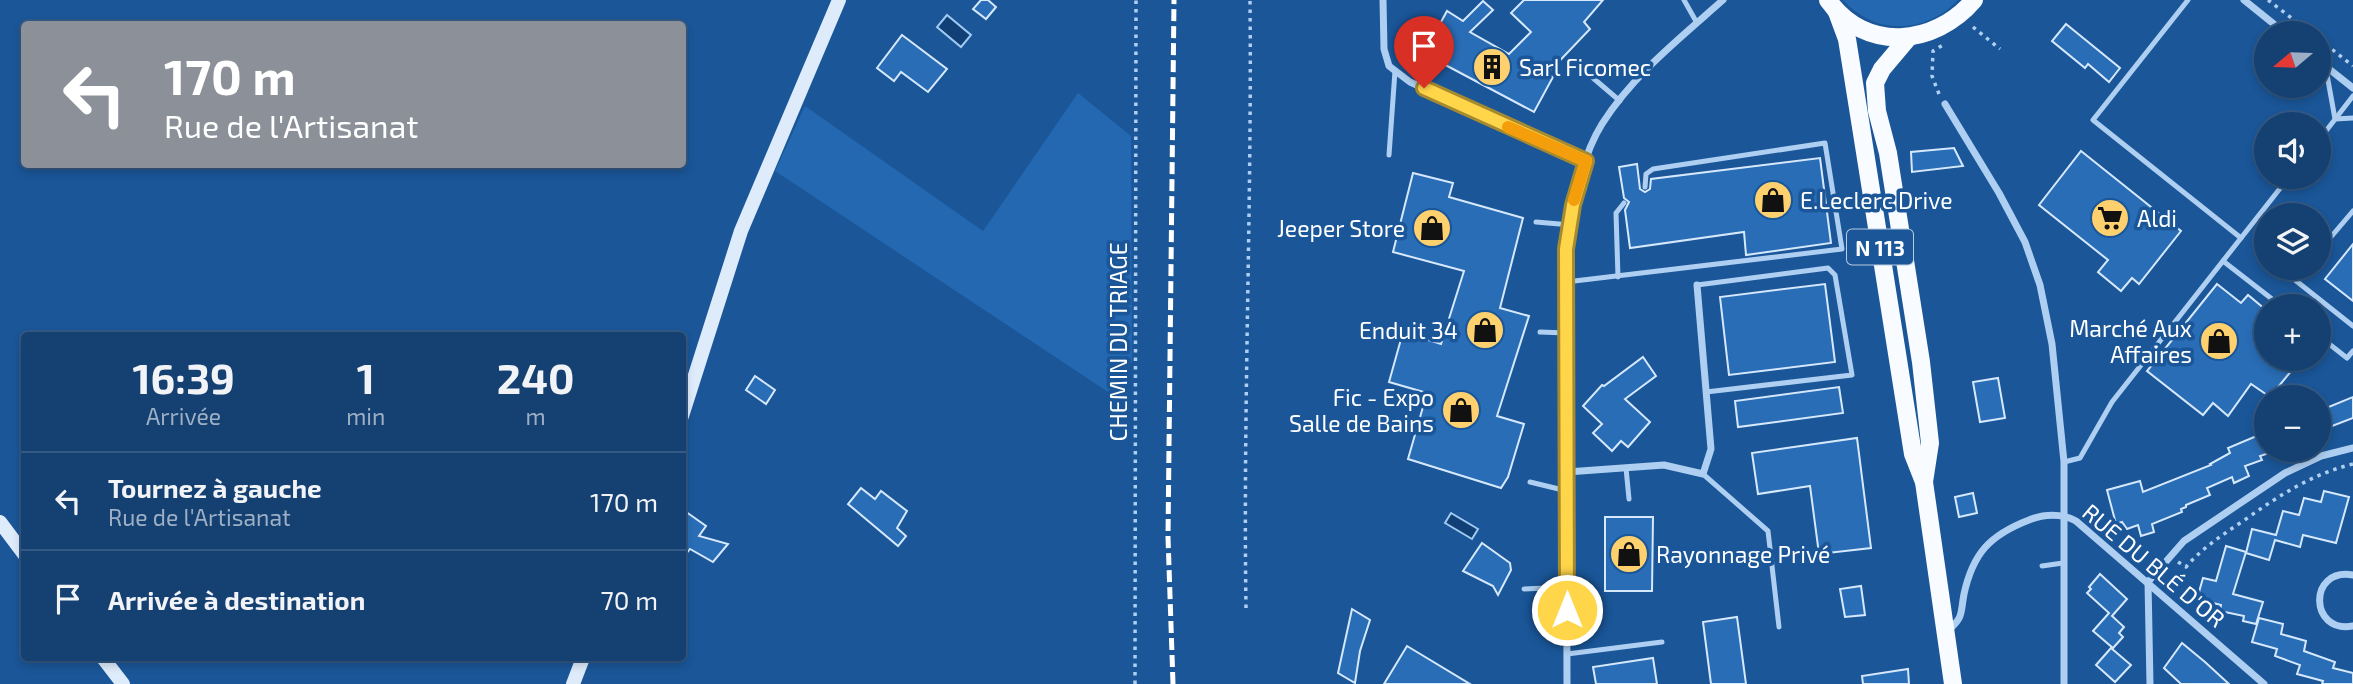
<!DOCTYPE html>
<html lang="fr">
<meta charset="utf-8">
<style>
body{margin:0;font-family:"Exo 2",sans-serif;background:#1d4777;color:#f1f3f6;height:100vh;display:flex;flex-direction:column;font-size:26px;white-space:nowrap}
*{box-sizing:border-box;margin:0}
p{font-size:23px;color:#9dafc4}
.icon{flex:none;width:38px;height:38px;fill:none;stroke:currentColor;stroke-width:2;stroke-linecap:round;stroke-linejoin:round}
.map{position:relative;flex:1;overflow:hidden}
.side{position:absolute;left:21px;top:332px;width:665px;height:329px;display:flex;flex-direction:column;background:#144072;border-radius:7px;box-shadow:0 4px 10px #0003,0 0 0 2px #335984}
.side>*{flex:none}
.top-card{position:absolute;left:21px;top:21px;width:665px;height:147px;border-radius:7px;box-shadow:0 4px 10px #0003,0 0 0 2px #335984;background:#8c9099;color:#fff;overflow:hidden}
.needle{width:46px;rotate:251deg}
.fabs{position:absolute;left:2254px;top:21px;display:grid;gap:14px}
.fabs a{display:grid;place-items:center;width:77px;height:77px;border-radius:50%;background:#144072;box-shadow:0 4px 10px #0003,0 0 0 2px #335984;font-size:35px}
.pin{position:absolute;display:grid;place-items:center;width:60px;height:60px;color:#fff;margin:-72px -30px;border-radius:50% 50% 50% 0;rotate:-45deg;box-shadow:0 0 7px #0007}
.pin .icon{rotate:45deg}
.me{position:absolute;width:77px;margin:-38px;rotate:0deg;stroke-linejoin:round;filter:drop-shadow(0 0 5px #0008)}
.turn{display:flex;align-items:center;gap:24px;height:147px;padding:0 28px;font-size:32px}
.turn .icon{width:91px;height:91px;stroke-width:2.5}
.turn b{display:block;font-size:49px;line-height:60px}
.eta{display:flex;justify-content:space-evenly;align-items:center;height:119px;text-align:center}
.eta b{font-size:42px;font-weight:700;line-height:49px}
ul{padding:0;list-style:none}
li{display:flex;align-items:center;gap:21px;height:98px;padding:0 28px;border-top:2px solid #335984}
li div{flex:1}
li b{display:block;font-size:26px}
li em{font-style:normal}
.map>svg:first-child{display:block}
.green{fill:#2368b1}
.water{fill:#114076;stroke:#a1caf3;stroke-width:2}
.building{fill:#296db6;stroke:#d6e8fc;stroke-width:2}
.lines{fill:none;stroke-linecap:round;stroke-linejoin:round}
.path{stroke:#aecff1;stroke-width:3.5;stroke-dasharray:3.5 5;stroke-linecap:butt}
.lane{stroke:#aecff1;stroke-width:5}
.street{stroke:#aecff1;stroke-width:7}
.secondary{stroke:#ddebfb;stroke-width:14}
.primary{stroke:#f8fbff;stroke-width:18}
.rail{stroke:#fff;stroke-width:5;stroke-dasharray:12 5;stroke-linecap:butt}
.route-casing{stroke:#a68a30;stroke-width:18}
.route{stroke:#ffd54a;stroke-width:12}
.slow{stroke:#f59e0b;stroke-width:12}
.labels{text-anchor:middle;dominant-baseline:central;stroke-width:7;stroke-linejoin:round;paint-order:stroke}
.shield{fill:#1a5698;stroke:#bacce0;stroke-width:2}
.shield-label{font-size:21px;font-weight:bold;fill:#fff}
.poi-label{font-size:23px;fill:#fff;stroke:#1a5698;text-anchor:start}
.street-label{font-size:23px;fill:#fff;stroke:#1a5698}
</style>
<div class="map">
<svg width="2353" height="684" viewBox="0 0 2353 684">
<rect width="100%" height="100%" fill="#1a5698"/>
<g class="green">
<path d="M1843 0H1958C1926 34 1875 36 1843 0Z"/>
<polygon points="1078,93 1131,136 1132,361 1114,396 775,171 805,106 983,231"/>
</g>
<g class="water">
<polygon points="947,15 971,35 961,47 937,27"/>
<polygon points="1451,513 1478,529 1472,539 1445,523"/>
</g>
<g class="building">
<polygon points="981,0 988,0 996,7 986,19 973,9"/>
<polygon points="1524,0 1603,0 1584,22 1590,29 1547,74 1553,77 1534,112 1419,51 1431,28 1436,31 1447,11 1463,21 1483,1 1493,10 1470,32 1509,54 1531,32 1511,13"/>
<polygon points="2066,24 2120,68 2109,82 2088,64 2085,68 2052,41"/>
<polygon points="902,35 947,69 928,92 901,72 894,81 877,68"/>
<polygon points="1954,148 1963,166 1912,172 1911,152"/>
<polygon points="2081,151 2181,231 2139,284 2132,278 2121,291 2098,272 2108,260 2039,205"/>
<polygon points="1820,158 1831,243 1746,255 1744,232 1630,248 1625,210 1629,202 1624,198 1619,167 1637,164 1640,189 1645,192 1650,189 1651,179"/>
<polygon points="1413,173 1453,183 1449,197 1523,218 1500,308 1529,316 1497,416 1524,424 1508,477 1501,488 1408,459 1427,393 1389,382 1403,332 1441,344 1464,271 1393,252"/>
<polygon points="2353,244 2353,301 2325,279"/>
<polygon points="1825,284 1835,362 1729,375 1720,297"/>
<polygon points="2217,284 2241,303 2248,295 2266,310 2266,359 2301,359 2270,397 2251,384 2228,416 2213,403 2203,415 2147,371"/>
<polygon points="1643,357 1656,376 1625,399 1650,422 1628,447 1621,441 1612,451 1593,433 1602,424 1583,406 1602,385 1604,386"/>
<polygon points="755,376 775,390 766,404 746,390"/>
<polygon points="1998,378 2005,418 1980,422 1973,382"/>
<polygon points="1839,387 1843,413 1738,427 1735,401"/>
<polygon points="2353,397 2353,418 2319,431 2319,411"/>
<polygon points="2266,432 2266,454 2260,456 2262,460 2245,466 2249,476 2234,483 2232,477 2207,488 2210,495 2186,505 2186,507 2181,509 2182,512 2152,524 2154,532 2141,536 2138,525 2127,529 2122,522 2116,524 2107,490 2140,481 2143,492 2211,465 2210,464 2230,453 2228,448"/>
<polygon points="1857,438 1871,548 1819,554 1810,486 1758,494 1752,453"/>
<polygon points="861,488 875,499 881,491 907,511 897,528 906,536 898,546 848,504"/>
<polygon points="2324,491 2349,497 2336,543 2303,535 2300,547 2275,540 2269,560 2246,553 2252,529 2276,535 2283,511 2299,515 2304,498 2321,502"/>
<polygon points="1973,493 1977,513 1959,517 1955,497"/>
<polygon points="682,509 706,526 699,536 728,544 713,562 690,549 682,559"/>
<polygon points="1605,517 1653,517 1652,591 1605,591"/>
<polygon points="1482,543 1510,563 1511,570 1498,595 1493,586 1463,571"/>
<polygon points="2226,546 2246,552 2233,594 2263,602 2256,624 2243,621 2244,616 2220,611 2221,605 2197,599 2203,578 2216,581"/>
<polygon points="2100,574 2127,599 2112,616 2124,627 2119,633 2123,637 2113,648 2093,631 2109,613 2087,593 2091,589 2089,587"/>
<polygon points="1861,586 1865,615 1845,617 1840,589"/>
<polygon points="1352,609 1370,620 1360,651 1355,683 1338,673"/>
<polygon points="1737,617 1746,684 1711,684 1703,622"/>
<polygon points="2259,618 2283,624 2281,634 2306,641 2304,651 2335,662 2333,668 2353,673 2353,684 2322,684 2323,681 2297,674 2300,665 2275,656 2277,649 2252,642"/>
<polygon points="2182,643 2205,662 2229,684 2181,684 2164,668"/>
<polygon points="1407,646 1470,684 1384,684"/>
<polygon points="2111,648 2131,665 2115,682 2096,665"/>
<polygon points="1653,658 1657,684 1596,684 1593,667"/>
<polygon points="1908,669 1909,684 1863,684 1862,676"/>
</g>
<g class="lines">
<g class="path">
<polyline points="2268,0 2311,33"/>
<polyline points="1973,27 2000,49"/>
<polyline points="2319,39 2353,66"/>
<polyline points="1939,94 1932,76 1933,51 1943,45"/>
<path d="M2178 562 2186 567C2203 547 2224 534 2246 519 2280 495 2312 474 2353 464"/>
<path d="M1246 608C1243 405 1252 203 1250 0"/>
<polyline points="1135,684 1136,0"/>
</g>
<g class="lane">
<polyline points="1684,0 1697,23"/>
<polyline points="2188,0 2093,120 2241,238"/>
<polyline points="1579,66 1620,101"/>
<polyline points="2326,69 2335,119 2353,118"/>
<polyline points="2319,140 2353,96"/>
<polyline points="1389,155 1395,71"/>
<polyline points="1536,222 1571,225"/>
<polyline points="2319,251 2353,211"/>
<polyline points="2223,261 2281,306"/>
<polyline points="2305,268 2295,280 2353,326"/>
<polyline points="1618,277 1616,213 1624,203"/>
<polyline points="1566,282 1842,249 1825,143 1653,169 1646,174 1645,187"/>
<polyline points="1697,285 1828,268 1835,275 1852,375 1706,392"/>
<polyline points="1540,332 1566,333"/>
<polyline points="2319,336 2347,358 2353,351"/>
<polyline points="2064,462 2080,458 2112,402 2289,177"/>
<polyline points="1626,468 1629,499"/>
<polyline points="1703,474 1768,531 1779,627"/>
<polyline points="1530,482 1567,491"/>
<polyline points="2042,566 2063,563"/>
<polyline points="1524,589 1567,587"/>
<polyline points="1567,654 1662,642"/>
</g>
<g class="street">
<polyline points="1383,0 1384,49 1389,66 1410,82 1586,161"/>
<polyline points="2244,0 2285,33"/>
<polyline points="2319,61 2353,88"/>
<polyline points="1945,104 1999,193 2025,242 2040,285 2052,344 2064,462 2064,684"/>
<polyline points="1567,472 1664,465 1703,474 1711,449 1697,285"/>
<path d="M2353 575C2308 567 2309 634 2353 626"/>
<path d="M1947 632C1964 616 1960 616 1964 594 1973 553 1990 535 2029 520 2043 514 2062 513 2076 521L2264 684"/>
<path d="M1567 684 1566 249C1574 207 1579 161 1602 124 1633 75 1680 38 1723 0"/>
<polyline points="2150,684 2148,582 2184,541 2285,473 2321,456 2353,448"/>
</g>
<g class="secondary">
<polyline points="682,416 741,231 839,0"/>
<polyline points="0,522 24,554"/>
<polyline points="103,658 123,684"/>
<polyline points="573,684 583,658"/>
</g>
<g class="primary">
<path d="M1828 0C1865 53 1935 46 1974 0"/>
<polyline points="1837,12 1847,39 1913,454 1924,482 1953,684"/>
<polyline points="1909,37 1882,69 1875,83 1877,111 1888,153 1921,362 1930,443 1924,482"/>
</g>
<polyline class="rail" points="1173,684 1168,537 1174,0"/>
</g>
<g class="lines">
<defs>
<polyline id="route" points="1424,88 1586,161 1573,205 1566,249 1567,610"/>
</defs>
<use href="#route" class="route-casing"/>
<use href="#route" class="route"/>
<polyline class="slow" points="1508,127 1586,161 1574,200"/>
</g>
<defs>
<symbol id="building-disc" viewBox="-11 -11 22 22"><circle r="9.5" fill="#ffd06e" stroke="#1a5698"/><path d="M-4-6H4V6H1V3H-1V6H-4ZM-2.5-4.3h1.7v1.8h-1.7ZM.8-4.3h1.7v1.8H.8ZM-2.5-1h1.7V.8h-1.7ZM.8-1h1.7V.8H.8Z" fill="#111"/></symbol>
<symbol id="shop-disc" viewBox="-11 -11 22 22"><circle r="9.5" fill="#ffd06e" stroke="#1a5698"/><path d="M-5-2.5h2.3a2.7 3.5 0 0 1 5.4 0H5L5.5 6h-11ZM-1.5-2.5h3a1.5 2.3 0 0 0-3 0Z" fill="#111"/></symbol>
<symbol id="supermarket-disc" viewBox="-11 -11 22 22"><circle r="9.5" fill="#ffd06e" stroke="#1a5698"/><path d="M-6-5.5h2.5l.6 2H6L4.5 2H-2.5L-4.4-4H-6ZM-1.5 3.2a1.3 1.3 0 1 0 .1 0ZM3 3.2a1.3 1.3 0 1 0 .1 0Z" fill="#111"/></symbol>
</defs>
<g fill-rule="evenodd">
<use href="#building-disc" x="1470" y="45" width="44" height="44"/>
<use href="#shop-disc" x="1751" y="178" width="44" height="44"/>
<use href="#supermarket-disc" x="2088" y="196" width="44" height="44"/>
<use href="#shop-disc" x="1410" y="206" width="44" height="44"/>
<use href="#shop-disc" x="1463" y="308" width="44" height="44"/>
<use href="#shop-disc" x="2197" y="319" width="44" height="44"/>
<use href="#shop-disc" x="1439" y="388" width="44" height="44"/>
<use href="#shop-disc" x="1607" y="532" width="44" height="44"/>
</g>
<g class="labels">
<rect class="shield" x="1847" y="229.5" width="66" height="35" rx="5"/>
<g class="shield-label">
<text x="1880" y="247">N 113</text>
</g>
<g class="poi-label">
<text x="1519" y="67">Sarl Ficomec</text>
<text x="1800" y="200">E.Leclerc Drive</text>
<text x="2137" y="218">Aldi</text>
<text x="1405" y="228" text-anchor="end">Jeeper Store</text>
<text x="2192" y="328" text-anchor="end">Marché Aux<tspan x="2192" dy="26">Affaires</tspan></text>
<text x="1458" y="330" text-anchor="end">Enduit 34</text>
<text x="1434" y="397" text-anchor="end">Fic - Expo<tspan x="1434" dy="26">Salle de Bains</tspan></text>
<text x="1656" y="554">Rayonnage Privé</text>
</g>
<g class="street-label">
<text transform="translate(1118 342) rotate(-90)">CHEMIN DU TRIAGE</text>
<text transform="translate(2154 565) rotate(40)">RUE DU BLÉ D'OR</text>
</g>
</g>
</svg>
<div class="fabs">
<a><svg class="needle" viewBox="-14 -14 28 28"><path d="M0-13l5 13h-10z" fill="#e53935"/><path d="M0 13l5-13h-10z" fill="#9dafc4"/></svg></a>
<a><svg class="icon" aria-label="sound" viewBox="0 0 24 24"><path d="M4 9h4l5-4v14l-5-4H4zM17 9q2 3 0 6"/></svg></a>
<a><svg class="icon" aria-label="layers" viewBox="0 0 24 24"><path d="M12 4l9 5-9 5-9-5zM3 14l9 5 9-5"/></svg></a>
<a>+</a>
<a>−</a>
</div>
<div class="pin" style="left:1424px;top:88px;background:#d93025"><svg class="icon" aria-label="arrive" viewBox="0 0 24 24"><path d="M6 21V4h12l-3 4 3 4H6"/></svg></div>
<svg class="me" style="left:1567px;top:610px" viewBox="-20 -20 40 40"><circle r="17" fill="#ffd54a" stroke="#fff" stroke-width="3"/><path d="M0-11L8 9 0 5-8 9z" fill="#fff"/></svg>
<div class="top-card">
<div class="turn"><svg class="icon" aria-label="left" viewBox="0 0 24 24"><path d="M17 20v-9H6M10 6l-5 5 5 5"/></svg><div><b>170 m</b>Rue de l'Artisanat</div></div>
</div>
<section class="side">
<div class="eta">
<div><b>16:39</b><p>Arrivée</p></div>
<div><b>1</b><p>min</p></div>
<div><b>240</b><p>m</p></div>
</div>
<ul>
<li><svg class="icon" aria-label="left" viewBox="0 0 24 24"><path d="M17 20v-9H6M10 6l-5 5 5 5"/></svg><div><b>Tournez à gauche</b><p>Rue de l'Artisanat</p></div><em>170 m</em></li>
<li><svg class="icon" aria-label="arrive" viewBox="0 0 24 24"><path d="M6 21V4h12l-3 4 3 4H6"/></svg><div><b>Arrivée à destination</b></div><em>70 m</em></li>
</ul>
</section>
</div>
